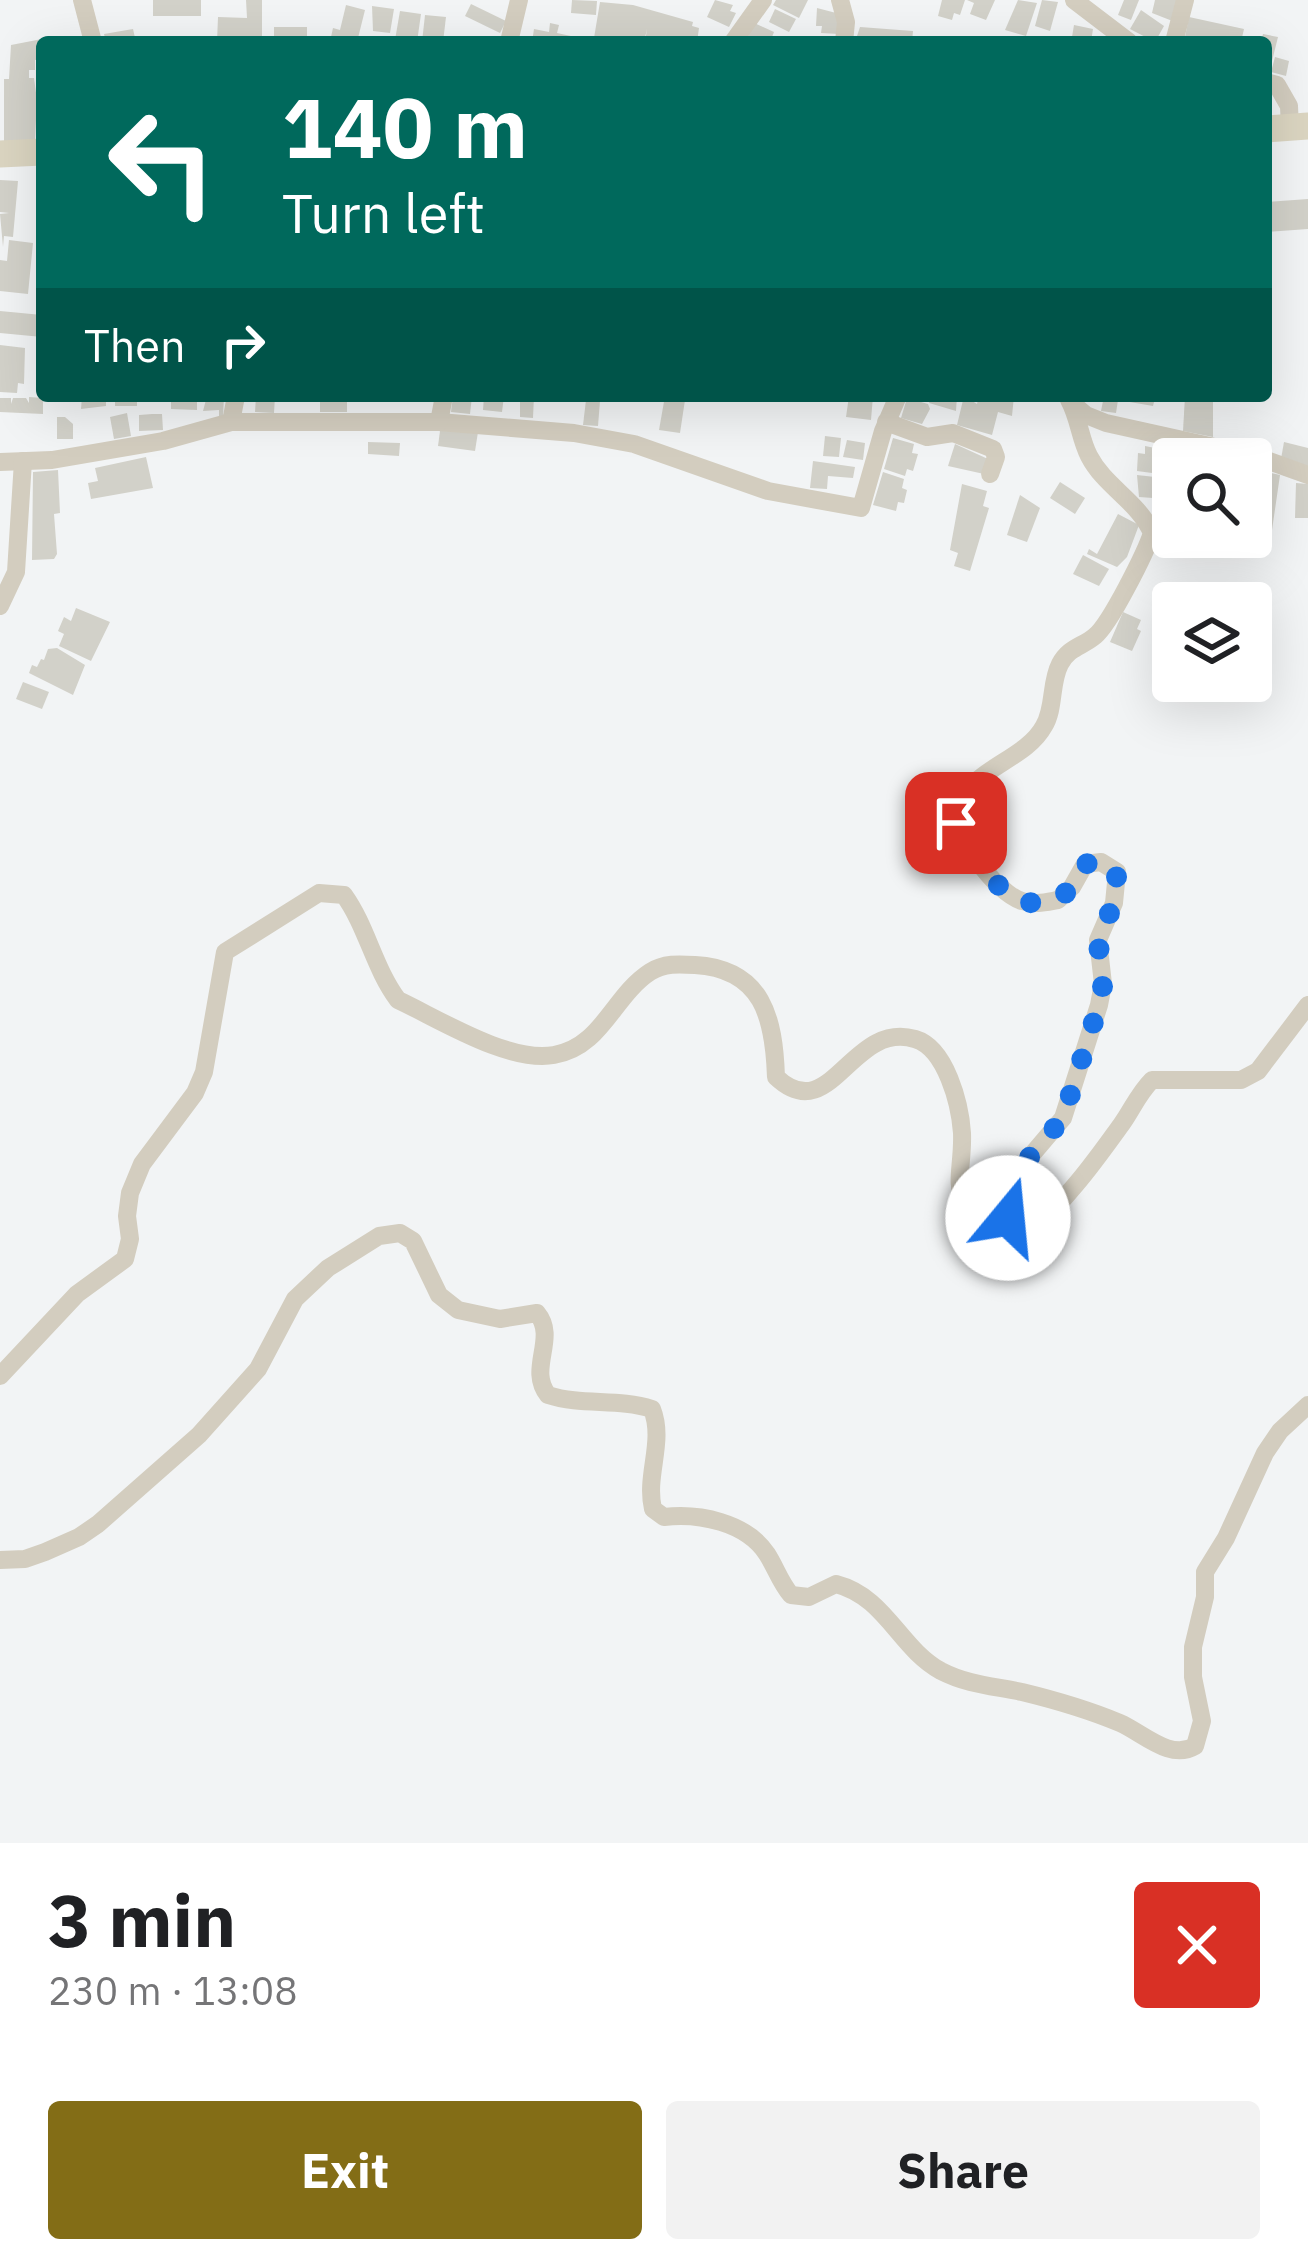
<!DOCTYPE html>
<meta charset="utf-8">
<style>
body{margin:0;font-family:"IBM Plex Sans",sans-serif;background:#f2f2f2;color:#202124;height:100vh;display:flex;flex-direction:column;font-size:45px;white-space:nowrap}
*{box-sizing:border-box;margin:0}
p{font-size:39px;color:#757577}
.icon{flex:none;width:66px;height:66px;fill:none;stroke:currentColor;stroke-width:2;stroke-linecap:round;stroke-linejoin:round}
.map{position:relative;height:1843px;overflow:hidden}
.panel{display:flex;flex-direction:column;background:#fff;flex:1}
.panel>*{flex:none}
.hud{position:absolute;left:36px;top:36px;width:1236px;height:366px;border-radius:12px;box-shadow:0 12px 48px #0002;background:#00695c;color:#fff;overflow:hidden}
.tools{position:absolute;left:1152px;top:438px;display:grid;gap:24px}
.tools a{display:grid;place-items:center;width:120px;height:120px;border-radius:12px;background:#fff;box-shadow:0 12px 48px #0002;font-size:60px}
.pin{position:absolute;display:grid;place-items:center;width:102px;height:102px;color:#fff;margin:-51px;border-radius:24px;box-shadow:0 6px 18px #0006}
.me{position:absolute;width:132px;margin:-66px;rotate:17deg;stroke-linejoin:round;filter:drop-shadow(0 0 9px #0008)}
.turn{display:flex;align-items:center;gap:42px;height:252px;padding:0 48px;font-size:54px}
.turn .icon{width:156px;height:156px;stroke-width:2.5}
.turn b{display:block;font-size:84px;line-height:102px}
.then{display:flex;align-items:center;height:114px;padding:0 48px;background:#0003;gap:24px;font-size:45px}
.round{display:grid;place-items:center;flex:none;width:126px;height:126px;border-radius:12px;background:#f2f2f2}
.overview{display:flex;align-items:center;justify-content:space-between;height:204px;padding:0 48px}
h1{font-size:72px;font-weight:700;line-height:90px}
.button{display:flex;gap:24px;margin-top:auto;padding:24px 48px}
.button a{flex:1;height:138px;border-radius:12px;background:#836d16;color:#fff;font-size:48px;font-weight:700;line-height:138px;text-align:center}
.button a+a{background:#f2f2f2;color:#202124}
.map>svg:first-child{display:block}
.building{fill:#d2d1c9}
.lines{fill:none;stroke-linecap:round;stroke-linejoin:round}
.street{stroke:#d3cdbf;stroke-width:18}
.secondary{stroke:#dbd5c1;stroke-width:27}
.route{stroke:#1a73e8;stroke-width:21;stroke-dasharray:0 37.8}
</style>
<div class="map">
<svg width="1308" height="1843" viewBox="0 0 1308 1843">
<rect width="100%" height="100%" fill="#f2f4f5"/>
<g class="building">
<rect x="153" y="0" width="48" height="16"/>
<polygon points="246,0 262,0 262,42 217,42 218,17 247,18"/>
<polygon points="572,0 597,1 596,15 571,13"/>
<polygon points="715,0 733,5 730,11 736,13 729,27 707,17"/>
<polygon points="776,0 808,0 799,18 773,5"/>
<polygon points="942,0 965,0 960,15 954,13 952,20 938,16"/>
<polygon points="967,0 995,0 986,20 970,14 974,3"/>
<polygon points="1018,0 1037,3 1026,36 1005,30"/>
<polygon points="1042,0 1058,2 1050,31 1035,26"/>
<polygon points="1124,0 1139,0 1131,20 1118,15"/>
<polygon points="1155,0 1180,0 1175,22 1152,13"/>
<polygon points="600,2 633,5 693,22 692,26 699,28 697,42 645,42 647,29 644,42 594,38"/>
<polygon points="471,4 506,21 500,33 465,16"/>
<polygon points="346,5 365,10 357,42 331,37 333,28 340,30"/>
<polygon points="372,6 394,9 390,33 373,31"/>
<polygon points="817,8 840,14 839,34 821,33 822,26 816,26"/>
<polygon points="775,9 796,19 789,32 769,22"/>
<polygon points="1141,10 1164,26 1155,42 1130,29"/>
<polygon points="400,11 421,14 417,42 395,40"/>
<polygon points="425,15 446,17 443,42 422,42"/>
<polygon points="1189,17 1244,29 1241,42 1184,42"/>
<polygon points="752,22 774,32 770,42 746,35"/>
<polygon points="550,23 559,25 557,33 580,38 579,42 532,42 534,29 549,32"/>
<polygon points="1074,25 1093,29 1091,42 1064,42 1066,36 1072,37"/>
<rect x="274" y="27" width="33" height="15"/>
<polygon points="860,27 913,31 912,42 855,42"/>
<polygon points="133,29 136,42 106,42 104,34"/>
<polygon points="1263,34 1278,37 1272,61 1266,60 1266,42 1261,42"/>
<polygon points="42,39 42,59 35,60 35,70 29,70 29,78 34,78 37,100 35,141 4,144 4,79 9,79 11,45"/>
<polygon points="1275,57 1289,61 1286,76 1271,72"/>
<polygon points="0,180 18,181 13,237 4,236 3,247 0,214 9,213 0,212"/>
<polygon points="1308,199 1308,229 1266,232 1266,202"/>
<polygon points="9,240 33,243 28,294 0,291 0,260 7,261"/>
<polygon points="0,311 42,315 42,337 0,333"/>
<polygon points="0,345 25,348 24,384 18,383 17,393 0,392"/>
<polygon points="82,396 106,396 106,406 81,409"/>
<rect x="115" y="396" width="22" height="10"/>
<polygon points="171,396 197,396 197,410 171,409"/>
<polygon points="207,396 224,396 223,417 219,417 219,410 203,411"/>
<polygon points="256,396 275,396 274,413 255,412"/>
<rect x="320" y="396" width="27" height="16"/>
<polygon points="453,396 472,396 470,414 451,412"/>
<polygon points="484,396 504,396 502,412 483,410"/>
<polygon points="520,396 534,396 533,418 520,417"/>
<polygon points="665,396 685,400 680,433 659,430"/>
<polygon points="849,396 873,396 871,420 846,417"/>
<polygon points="932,396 957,396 956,411 929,403"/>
<polygon points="964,396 977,404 979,396 1014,396 1012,416 998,412 992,435 957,425"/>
<polygon points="1104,396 1140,396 1155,398 1153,406 1118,400 1116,413 1101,411"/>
<polygon points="1185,396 1213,396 1213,437 1183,431"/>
<polygon points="29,397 43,398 43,414 0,412 0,398 11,398 11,404 13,398 26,398 29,403"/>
<polygon points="907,398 928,404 930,409 922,424 901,418"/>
<polygon points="586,400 600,401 598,426 583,425"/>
<polygon points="127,413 131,436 114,439 110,417"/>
<polygon points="152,414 162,414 163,430 139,431 139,415"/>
<polygon points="57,417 65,417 73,424 73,439 57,439"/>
<polygon points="446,429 478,432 475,451 438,446 440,431"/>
<polygon points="825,436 841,438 839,457 823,456"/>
<polygon points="893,438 914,444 912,453 918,454 913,471 907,469 905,476 884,469"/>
<polygon points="847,440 865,443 863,460 843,457"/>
<polygon points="368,442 400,443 399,456 368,454"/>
<polygon points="1284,442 1308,448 1308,467 1281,459"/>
<polygon points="955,444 988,459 984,474 948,466"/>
<polygon points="1145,446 1155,448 1152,473 1137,471 1138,453 1145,454"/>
<polygon points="1158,453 1172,455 1169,474 1155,473"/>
<polygon points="146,457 153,488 91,499 88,483 98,481 95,468"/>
<polygon points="813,461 855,467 853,478 828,476 827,489 810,488"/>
<polygon points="58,470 60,513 54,514 57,554 54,559 32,560 33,472"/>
<polygon points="883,472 904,479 902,488 907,490 904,503 898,502 896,511 873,505"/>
<polygon points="1266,472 1280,475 1272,530 1251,528 1251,509 1260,511"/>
<polygon points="1137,475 1155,477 1153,498 1139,497"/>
<polygon points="1060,482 1085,498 1075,514 1050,498"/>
<polygon points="1296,483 1308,484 1308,518 1295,518"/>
<polygon points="962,484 987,491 983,506 989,508 970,571 954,566 958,553 950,550"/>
<polygon points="1020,495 1040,508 1027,542 1007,535"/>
<polygon points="1118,514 1139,525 1127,557 1117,567 1087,554 1089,549 1097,554"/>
<polygon points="1083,555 1109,569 1099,586 1073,574"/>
<polygon points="76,608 110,622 91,661 59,646 64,634 58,631 64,617 71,621"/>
<polygon points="1123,612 1141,620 1137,629 1141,631 1132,651 1110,642"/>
<polygon points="57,648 85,665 73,695 29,673 32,665 37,667 41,659 44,660 48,649"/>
<polygon points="23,682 49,692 42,709 16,699"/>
</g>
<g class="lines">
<g class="street">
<polyline points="82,0 93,42"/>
<polyline points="840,0 846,22 844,42"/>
<polyline points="1074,0 1129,42"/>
<polyline points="509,42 519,0"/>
<polyline points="733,42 763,0"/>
<polyline points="1174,42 1185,0"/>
<polyline points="1266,82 1277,85 1289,106 1290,128"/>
<polyline points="1073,404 1086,415 1106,423 1255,456 1308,475"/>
<polyline points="231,422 236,396"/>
<polyline points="439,422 574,433 634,444 768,491 861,508 883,431 898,396"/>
<polyline points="886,422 927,437 953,433 993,449 996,457 990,474"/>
<polyline points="0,462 52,460 163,441 231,422 439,422 444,396"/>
<polyline points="0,606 16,572 23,461"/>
<path d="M1008 1218 1023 1165 1063 1118 1099 1005 1103 984 1098 940 1114 903 1117 872 1101 862 1085 864 1072 887 1058 900C1046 902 1034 905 1022 901 997 894 951 834 959 808 970 768 1025 761 1044 726 1055 708 1050 683 1060 664 1069 647 1082 647 1095 636 1110 624 1146 552 1152 533 1138 501 1105 487 1089 456 1080 439 1079 418 1069 400"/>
<path d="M0 1376 77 1294 125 1259 130 1239 127 1216 130 1193 142 1164 195 1093 204 1072 225 952 319 893 344 895C367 927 374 968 398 1000 439 1019 508 1063 554 1055 602 1047 613 996 650 972 664 963 679 964 695 965 763 969 774 1018 776 1077 831 1129 851 1020 915 1039 946 1048 960 1104 962 1133 964 1181 940 1208 1010 1219 1039 1223 1053 1212 1071 1190 1089 1170 1105 1147 1121 1125 1132 1110 1138 1094 1152 1080H1241L1258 1071 1308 1005"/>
<path d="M0 1560 25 1559 45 1552 79 1537 98 1524 199 1435 258 1369 295 1299 328 1268 379 1236 400 1233 413 1241 439 1295 458 1310 500 1319 537 1313C558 1338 527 1369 548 1395 582 1406 618 1398 652 1409 665 1442 645 1475 653 1509L664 1517C699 1513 746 1522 767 1554 776 1568 780 1582 791 1595L809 1597 836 1584C886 1597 899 1648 941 1671 968 1685 994 1686 1022 1692 1055 1700 1089 1710 1120 1723 1143 1733 1170 1761 1195 1746L1202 1721 1193 1677V1647L1205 1597V1572L1226 1538 1265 1453 1280 1431 1308 1405"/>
</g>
<g class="secondary">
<polyline points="1266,129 1308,126"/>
<polyline points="0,154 42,152"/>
</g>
</g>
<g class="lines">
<path class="route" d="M956 823C963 844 997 891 1018 900 1030 905 1045 902 1058 900L1072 887 1084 864 1101 862 1117 872 1114 903 1098 940 1103 984 1099 1005 1063 1118 1023 1165 1008 1218"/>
</g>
</svg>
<div class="tools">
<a><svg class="icon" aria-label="search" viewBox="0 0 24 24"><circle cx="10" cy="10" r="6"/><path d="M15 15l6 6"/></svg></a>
<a><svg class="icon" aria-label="layers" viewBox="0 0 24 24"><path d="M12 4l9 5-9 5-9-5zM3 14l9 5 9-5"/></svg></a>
</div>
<div class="pin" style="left:956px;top:823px;background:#d93025"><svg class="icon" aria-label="arrive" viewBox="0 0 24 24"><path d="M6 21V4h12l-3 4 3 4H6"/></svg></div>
<svg class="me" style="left:1008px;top:1218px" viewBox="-20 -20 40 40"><circle r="19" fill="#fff"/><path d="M0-13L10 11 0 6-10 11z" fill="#1a73e8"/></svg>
<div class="hud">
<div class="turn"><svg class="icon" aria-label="left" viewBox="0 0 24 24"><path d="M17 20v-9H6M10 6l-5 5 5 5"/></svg><div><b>140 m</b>Turn left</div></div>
<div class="then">Then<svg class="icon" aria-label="right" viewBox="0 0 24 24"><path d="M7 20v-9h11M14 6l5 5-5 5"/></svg></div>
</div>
</div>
<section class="panel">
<div class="overview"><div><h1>3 min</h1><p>230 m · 13:08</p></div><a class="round" style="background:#d93025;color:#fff"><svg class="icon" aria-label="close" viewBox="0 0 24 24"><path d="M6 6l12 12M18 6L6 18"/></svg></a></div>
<div class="button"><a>Exit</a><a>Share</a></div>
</section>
